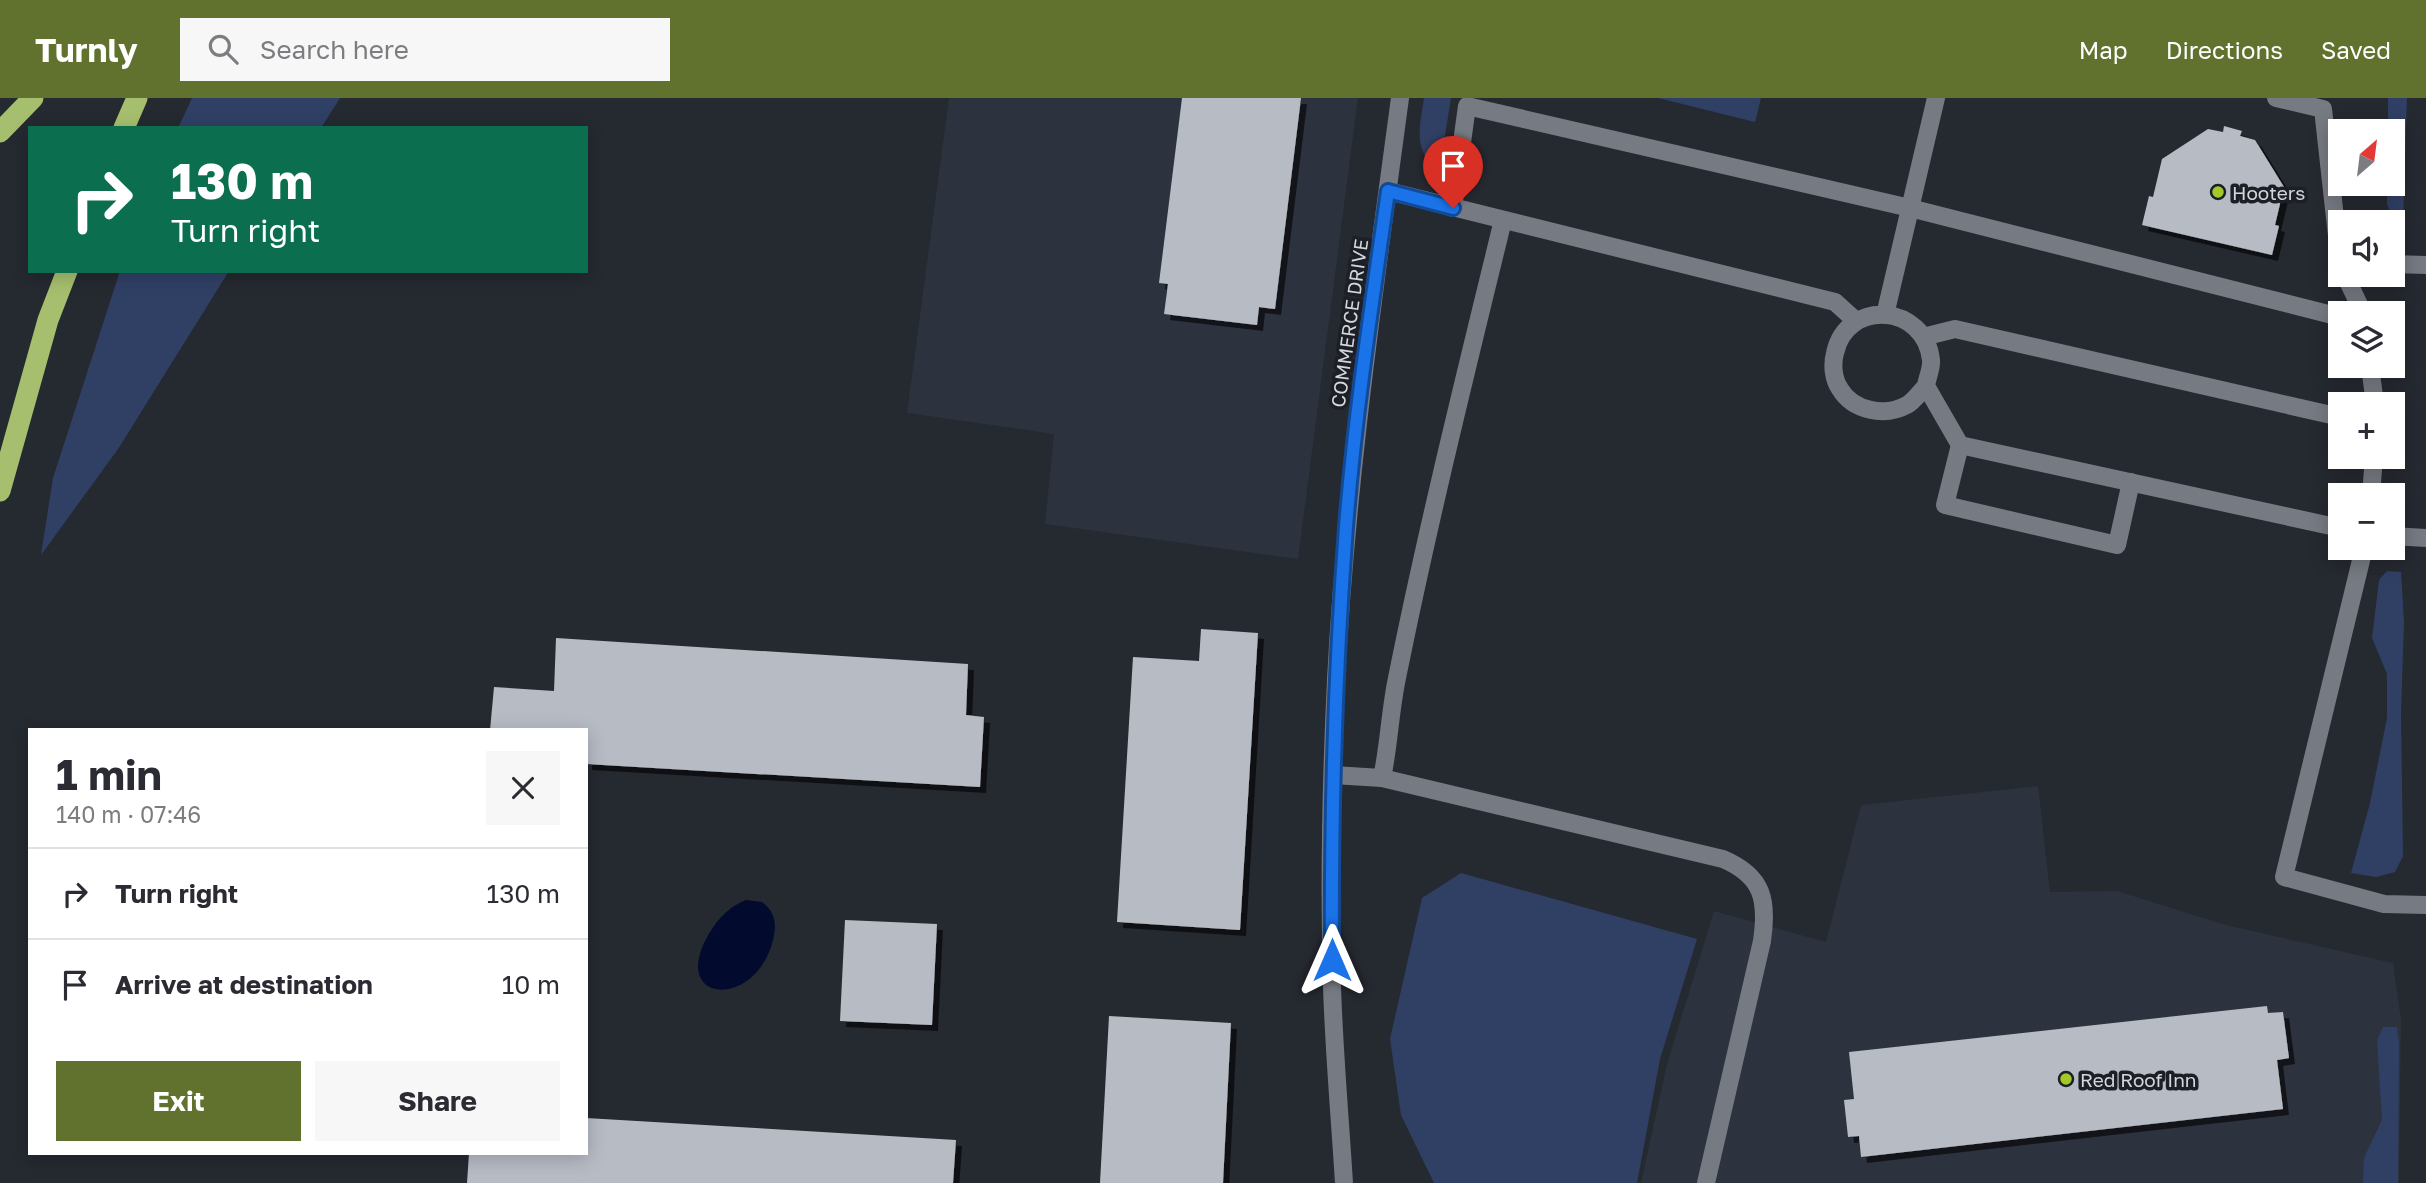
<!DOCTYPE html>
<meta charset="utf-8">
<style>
body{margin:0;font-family:"Golos Text",sans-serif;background:#f7f7f7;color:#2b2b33;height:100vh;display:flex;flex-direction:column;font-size:26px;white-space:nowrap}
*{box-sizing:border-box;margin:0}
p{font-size:23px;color:#7c7c81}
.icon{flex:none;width:38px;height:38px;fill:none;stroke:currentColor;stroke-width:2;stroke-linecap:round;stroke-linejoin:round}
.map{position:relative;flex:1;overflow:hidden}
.sheet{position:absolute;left:28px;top:630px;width:560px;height:427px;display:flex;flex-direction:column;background:#fff;border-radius:0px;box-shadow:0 4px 18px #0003}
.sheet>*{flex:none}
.guide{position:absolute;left:28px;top:28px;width:560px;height:147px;border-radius:0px;box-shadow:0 4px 18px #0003;background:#0b6e4f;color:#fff;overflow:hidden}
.needle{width:46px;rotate:28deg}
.tools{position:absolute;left:2328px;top:21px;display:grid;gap:14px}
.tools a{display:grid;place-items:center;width:77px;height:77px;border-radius:0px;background:#fff;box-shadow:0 4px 18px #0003;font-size:35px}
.pin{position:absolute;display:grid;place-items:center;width:60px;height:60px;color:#fff;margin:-72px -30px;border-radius:50% 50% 50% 0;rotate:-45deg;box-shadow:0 0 7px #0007}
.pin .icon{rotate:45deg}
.me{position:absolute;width:77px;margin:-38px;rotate:0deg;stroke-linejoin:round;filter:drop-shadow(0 0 5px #0008)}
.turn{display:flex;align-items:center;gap:24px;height:147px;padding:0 28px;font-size:32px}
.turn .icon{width:91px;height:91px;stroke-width:2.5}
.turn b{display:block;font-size:49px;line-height:60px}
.round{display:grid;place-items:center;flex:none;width:74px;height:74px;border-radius:0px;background:#f7f7f7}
.summary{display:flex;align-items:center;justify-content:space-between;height:119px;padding:0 28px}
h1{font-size:42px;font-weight:700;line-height:52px}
.primary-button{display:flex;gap:14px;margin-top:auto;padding:14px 28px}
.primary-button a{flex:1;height:80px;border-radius:0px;background:#61722e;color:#fff;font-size:28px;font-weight:700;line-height:80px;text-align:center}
.primary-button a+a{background:#f7f7f7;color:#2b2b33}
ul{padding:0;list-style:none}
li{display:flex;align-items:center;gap:21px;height:91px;padding:0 28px;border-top:2px solid #e1e1e2}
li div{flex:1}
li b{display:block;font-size:26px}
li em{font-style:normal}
header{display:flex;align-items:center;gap:42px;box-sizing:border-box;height:98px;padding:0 35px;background:#61722e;color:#fff}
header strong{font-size:33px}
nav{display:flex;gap:38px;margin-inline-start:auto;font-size:24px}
.search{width:490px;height:63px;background:#f7f7f7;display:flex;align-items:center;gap:18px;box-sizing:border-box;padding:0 24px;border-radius:0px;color:#7c7c81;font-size:26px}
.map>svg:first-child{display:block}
.built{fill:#2c323e}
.green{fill:#304065}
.water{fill:#020a2e}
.building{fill:#b7bbc4;filter:url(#shadow)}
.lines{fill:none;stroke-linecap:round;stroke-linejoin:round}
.minor{stroke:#767a82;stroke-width:18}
.highway{stroke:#a6bf6e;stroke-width:21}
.route-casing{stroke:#114b97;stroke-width:18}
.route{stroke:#1a73e8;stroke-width:12}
.poi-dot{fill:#a2c927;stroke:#1c1f26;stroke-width:2.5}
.labels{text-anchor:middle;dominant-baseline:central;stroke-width:7;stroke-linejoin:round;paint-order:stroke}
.poi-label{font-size:19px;fill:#d4d7db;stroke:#1c1f26;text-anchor:start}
.street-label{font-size:19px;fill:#d4d7db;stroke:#1c1f26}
</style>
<header>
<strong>Turnly</strong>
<div class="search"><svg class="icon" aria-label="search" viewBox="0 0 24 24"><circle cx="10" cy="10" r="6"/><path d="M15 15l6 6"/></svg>Search here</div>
<nav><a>Map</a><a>Directions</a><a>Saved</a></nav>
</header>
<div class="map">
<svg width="2426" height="1085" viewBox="0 0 2426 1085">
<defs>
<filter id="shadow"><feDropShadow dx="6" dy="6" stdDeviation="0" flood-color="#0009"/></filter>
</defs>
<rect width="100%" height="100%" fill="#252930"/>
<g class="built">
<polygon points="949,0 1358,0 1298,461 1045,426 1054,336 907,315"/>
<polygon points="2038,688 2050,794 2117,793 2226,827 2393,865 2401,922 2399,1085 1641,1085 1667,966 1714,813 1826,844 1861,707"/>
</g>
<g class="green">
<polygon points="192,0 340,0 321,30 178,30"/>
<path d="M1424 0H1451L1441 62 1429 64C1414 44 1421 23 1424 0Z"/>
<polygon points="1658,0 1761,0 1755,24"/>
<polygon points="2388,0 2407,0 2403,125 2396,128 2387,106 2387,86 2392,86 2392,33 2388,33"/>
<polygon points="120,173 229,173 118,351 41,457 53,380"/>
<polygon points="2387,473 2401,474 2404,524 2401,615 2403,758 2395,774 2376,779 2351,775 2370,705 2387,620 2387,576 2372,540 2379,482"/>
<polygon points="1461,775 1697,841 1660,961 1637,1085 1434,1085 1401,1017 1390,941 1422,800"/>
<polygon points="2383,929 2397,929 2399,946 2398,1085 2363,1085 2364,1060 2382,1022 2377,942"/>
</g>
<path class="water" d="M746 802 762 804C775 814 777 826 773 842 756 910 674 906 705 843 715 824 726 810 746 802Z"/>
<g class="building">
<polygon points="1182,0 1301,0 1275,211 1259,209 1257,227 1164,216 1168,186 1159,185"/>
<polygon points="2224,28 2242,33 2240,38 2255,42 2284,89 2275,127 2279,128 2272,157 2142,127 2149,98 2153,99 2162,61 2208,31 2223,34"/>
<polygon points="1201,531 1258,535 1240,832 1117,824 1133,559 1199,563"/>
<polygon points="556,540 968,566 966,617 984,619 980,689 586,666 586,632 490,632 494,589 554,593"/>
<polygon points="845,822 937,826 932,927 840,923"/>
<polygon points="2267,908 2268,915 2283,914 2289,960 2277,962 2283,1011 1861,1059 1859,1038 1848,1039 1844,1002 1854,1001 1849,954"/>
<polygon points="1109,918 1231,925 1223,1085 1100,1085"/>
<polygon points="586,1020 956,1042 953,1085 467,1085 469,1055 586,1055"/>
</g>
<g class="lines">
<g class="minor">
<polyline points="2276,0 2323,11 2340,165"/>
<polyline points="1388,93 1835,204 1856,223"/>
<polyline points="1453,110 1467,8 1910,110 2340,219"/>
<polyline points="2392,166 2426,167"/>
<polyline points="2345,177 2363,215"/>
<polyline points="1885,217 1936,0"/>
<polyline points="1923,239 1955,231 2340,319"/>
<polyline points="2370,268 2375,306"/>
<path d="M1926 288C1920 294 1914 303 1907 307 1885 319 1853 313 1840 291 1833 281 1832 266 1835 255 1847 200 1925 206 1931 262 1932 270 1927 280 1926 288L1960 347 2340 430"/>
<polyline points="1960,347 1945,407 2117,447 2131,384"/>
<polyline points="2371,397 2374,359"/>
<polyline points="2392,438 2426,440"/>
<polyline points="2364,450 2284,779 2384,806 2426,807"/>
<path d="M1333 677 1382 680 1723 761C1763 778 1768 802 1762 843L1706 1085"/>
<path d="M1382 680C1389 647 1390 613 1397 580 1428 426 1466 274 1503 122"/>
<path d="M1344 1085C1340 1020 1334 954 1332 888 1329 787 1331 684 1336 582 1346 387 1374 194 1400 0"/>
</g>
<g class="highway">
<polyline points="124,30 137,0"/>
<polyline points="0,34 33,0"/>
<polyline points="0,393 48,222 67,173"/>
</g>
</g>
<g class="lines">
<defs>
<path id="route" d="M1332 862C1331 717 1335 573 1346 429 1355 316 1372 205 1388 93L1453 110"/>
</defs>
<use href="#route" class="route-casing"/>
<use href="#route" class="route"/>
</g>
<g class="poi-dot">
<circle cx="2218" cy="94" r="7"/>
<circle cx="2066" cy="981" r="7"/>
</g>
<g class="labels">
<g class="poi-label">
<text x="2232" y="94">Hooters</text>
<text x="2080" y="981">Red Roof Inn</text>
</g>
<g class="street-label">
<text transform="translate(1349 225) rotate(-82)">COMMERCE DRIVE</text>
</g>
</g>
</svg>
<div class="tools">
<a><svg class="needle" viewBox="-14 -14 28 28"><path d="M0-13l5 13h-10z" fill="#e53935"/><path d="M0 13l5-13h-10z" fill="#7c7c81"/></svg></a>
<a><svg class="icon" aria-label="sound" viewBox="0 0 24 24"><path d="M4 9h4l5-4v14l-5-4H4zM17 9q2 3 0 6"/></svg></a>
<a><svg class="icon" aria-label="layers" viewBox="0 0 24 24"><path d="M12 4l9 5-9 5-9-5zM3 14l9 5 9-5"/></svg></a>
<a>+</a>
<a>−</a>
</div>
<div class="pin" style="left:1453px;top:110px;background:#d93025"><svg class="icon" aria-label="arrive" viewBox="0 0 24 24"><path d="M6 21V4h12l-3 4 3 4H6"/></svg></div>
<svg class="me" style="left:1332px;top:862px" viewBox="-20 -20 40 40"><path d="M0-17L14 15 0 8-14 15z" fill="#1a73e8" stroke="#fff" stroke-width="4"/></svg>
<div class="guide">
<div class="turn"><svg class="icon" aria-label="right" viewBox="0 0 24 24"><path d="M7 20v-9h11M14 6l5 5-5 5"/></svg><div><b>130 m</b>Turn right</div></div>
</div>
<section class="sheet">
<div class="summary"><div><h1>1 min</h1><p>140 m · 07:46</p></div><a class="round"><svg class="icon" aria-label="close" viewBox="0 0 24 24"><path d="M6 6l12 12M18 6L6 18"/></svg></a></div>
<ul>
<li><svg class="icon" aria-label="right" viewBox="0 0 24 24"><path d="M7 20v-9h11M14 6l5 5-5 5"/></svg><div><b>Turn right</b></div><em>130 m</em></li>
<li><svg class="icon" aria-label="arrive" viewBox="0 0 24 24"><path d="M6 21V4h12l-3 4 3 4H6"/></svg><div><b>Arrive at destination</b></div><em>10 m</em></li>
</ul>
<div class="primary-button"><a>Exit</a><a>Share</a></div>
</section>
</div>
